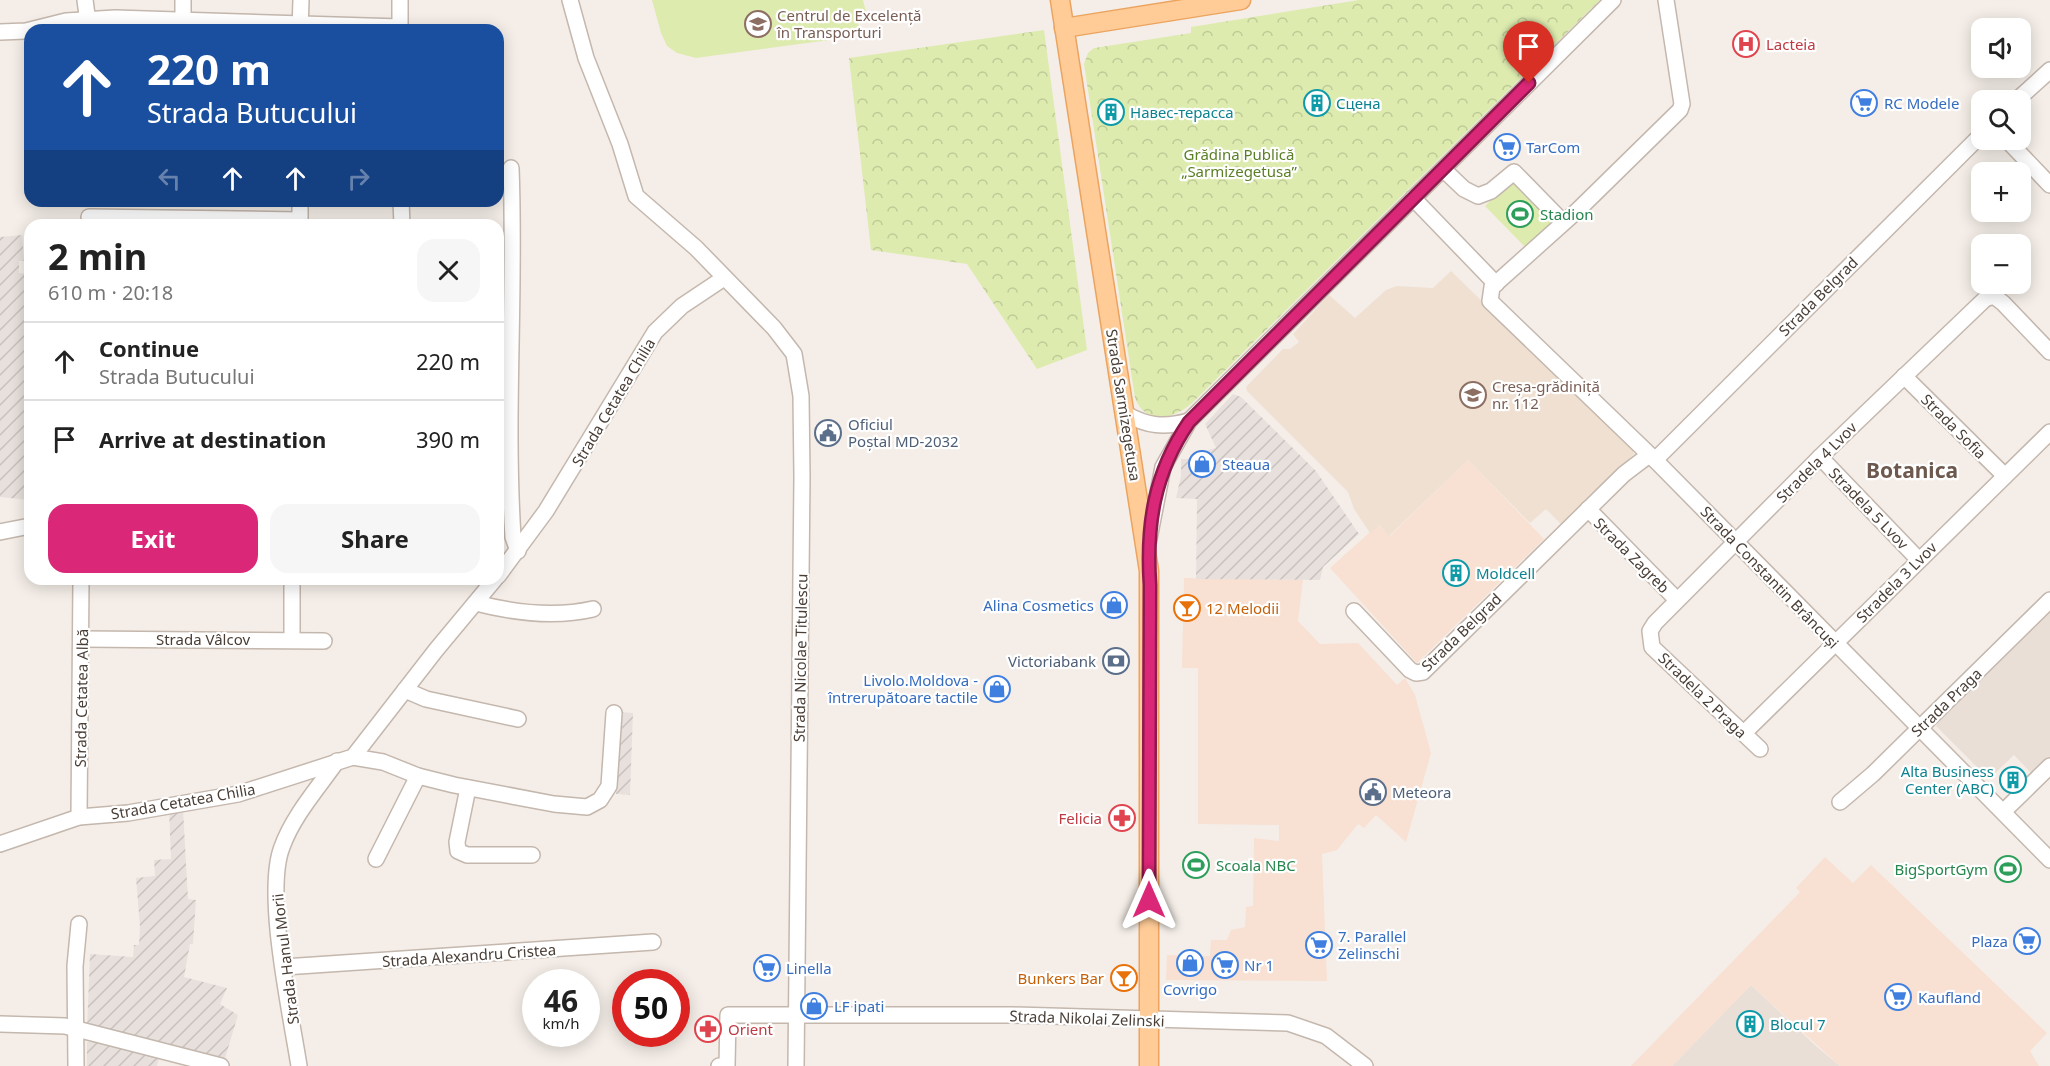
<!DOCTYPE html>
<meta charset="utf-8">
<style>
body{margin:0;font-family:"Noto Sans",sans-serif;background:#f6f6f6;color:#222;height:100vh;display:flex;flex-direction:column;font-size:22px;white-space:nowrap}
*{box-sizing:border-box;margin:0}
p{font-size:20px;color:#767676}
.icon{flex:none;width:33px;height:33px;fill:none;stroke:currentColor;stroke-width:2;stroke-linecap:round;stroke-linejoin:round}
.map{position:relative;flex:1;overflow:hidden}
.sheet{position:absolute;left:24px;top:219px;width:480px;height:366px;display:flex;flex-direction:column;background:#fff;border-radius:18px;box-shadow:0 3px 15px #0003}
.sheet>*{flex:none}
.hud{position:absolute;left:24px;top:24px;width:480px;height:183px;border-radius:18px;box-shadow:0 3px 15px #0003;background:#1a4fa0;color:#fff;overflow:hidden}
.buttons{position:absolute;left:1971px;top:18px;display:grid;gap:12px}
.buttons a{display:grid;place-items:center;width:60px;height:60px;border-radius:12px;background:#fff;box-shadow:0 3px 15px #0003;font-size:30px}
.speed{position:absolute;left:522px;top:969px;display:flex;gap:12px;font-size:30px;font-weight:700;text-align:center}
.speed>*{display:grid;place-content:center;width:78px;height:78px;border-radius:50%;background:#fff;box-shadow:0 3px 15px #0003;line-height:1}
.speed small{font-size:15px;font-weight:400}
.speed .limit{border:9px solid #d22;background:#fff;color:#111}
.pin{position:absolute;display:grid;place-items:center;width:51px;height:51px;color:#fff;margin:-62px -26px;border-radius:50% 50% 50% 0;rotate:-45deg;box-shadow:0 0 6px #0007}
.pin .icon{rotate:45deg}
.me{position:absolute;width:66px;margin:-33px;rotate:0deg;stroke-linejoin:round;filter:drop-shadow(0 0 4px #0008)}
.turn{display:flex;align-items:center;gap:21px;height:126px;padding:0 24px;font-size:27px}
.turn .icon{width:78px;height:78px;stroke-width:2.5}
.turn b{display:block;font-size:42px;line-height:51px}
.lanes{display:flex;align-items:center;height:57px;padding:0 24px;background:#0003;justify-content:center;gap:30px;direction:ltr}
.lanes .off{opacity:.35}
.round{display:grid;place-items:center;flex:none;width:63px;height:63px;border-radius:18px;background:#f6f6f6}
.summary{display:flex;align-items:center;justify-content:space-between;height:102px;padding:0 24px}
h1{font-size:36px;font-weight:700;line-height:45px}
.action{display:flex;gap:12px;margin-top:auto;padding:12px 24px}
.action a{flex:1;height:69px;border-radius:18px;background:#db2777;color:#fff;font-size:24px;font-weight:700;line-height:69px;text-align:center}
.action a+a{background:#f6f6f6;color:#222}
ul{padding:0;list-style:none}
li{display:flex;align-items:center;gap:18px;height:78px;padding:0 24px;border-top:2px solid #e0e0e0}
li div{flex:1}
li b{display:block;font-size:22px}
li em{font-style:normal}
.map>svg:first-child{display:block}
.residential{fill:#e9dfd6}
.commercial{fill:#f8e0d2}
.industrial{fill:url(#industrial-furrows)}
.education{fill:#efe0d1}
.forest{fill:url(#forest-crowns)}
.garden{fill:#ddebaf}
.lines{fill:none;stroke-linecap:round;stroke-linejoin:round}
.minor-casing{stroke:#c4b7ad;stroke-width:18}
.major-casing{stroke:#eba460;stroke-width:21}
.minor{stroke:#fff;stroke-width:15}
.major{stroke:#ffcb97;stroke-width:18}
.route-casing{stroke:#8e194d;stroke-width:15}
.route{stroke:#db2777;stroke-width:10}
.labels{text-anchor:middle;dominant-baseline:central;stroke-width:4.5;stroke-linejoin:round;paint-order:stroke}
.education-label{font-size:15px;fill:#785e54;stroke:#fff;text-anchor:start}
.health-label{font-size:15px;fill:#be3a42;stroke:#fff;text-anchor:start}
.culture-label{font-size:15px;fill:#0d838f;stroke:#fff;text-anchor:start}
.shop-label{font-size:15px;fill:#366cbe;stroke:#fff;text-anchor:start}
.park-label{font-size:15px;fill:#5a7f25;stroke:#fff}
.leisure-label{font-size:15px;fill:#27864d;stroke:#fff;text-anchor:start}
.street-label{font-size:15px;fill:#493e36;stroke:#fff}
.service-label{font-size:15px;fill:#4e5e75;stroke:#fff;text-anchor:start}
.food-label{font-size:15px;fill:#c56008;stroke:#fff;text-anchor:start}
.district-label{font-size:21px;font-weight:bold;fill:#6d594d;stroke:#fff}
</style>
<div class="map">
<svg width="2050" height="1066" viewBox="0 0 2050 1066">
<defs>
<pattern id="industrial-furrows" width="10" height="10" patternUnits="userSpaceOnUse" patternTransform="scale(1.5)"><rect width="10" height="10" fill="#e7e0dd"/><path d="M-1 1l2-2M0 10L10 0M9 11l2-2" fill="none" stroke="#c8c1be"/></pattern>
<pattern id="forest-crowns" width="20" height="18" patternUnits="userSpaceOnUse" patternTransform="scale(1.5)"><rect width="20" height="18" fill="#ddebaf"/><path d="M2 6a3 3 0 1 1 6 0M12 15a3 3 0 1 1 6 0" fill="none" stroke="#bfcb97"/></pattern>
</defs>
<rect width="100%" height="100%" fill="#f5eee8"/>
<g class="residential">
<polygon points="2050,612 2050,761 2034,776 2014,755 1989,779 1936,726 1941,717"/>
<polygon points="1751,985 1816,1046 1840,1066 1672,1066"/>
</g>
<g class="commercial">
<polygon points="1468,460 1544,539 1417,663 1330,568 1378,525 1390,536"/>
<polygon points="1184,578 1303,580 1298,621 1320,644 1358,643 1397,685 1405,678 1415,695 1431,753 1406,842 1376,815 1364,828 1358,824 1337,850 1322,854 1327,981 1166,980 1167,955 1210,956 1211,940 1227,940 1231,930 1245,927 1246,907 1253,906 1254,838 1279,841 1279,825 1198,824 1198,668 1182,668"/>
<polygon points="1825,857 1853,883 1871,865 2047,1033 2030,1051 2039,1066 1840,1066 1751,985 1672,1066 1631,1066 1800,892 1796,888"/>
</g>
<g class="industrial">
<polygon points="22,235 24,261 19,261 19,273 30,274 29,514 28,500 0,497 0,237"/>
<polygon points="1233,394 1241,397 1316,471 1359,534 1323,567 1320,580 1196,579 1197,499 1176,498 1181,476 1181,459 1197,459 1197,453 1216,448 1205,424"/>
<polygon points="620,712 633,713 630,795 616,794"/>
<polygon points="183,809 188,899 196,900 193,944 190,944 184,977 227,988 220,1004 238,1015 224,1062 200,1052 147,1039 87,1028 90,954 133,957 134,945 139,945 140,927 136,878 155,876 154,860 171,859 169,810"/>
<polygon points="87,1042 97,1042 160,1056 157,1066 87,1066"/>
</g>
<polygon class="education" points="1451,271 1632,448 1634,454 1562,525 1546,509 1530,523 1468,460 1389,536 1379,525 1370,533 1354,509 1348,492 1247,391 1246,387 1283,349 1290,349 1299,342 1293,334 1329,295 1355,318 1386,290 1397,286 1433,288"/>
<g class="forest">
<path d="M1359 0H1600L1192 403C1174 419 1146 426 1135 398L1084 64 1088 53 1094 48 1191 33V27Z"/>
<polygon points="1044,30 1087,350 1037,369 967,264 871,250 849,58"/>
</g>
<g class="garden">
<polygon points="652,0 863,0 867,16 859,17 858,31 852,37 696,58 677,53 667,46 661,33"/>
<polygon points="1514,179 1556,221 1526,248 1485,206"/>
</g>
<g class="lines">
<defs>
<g id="minor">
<polyline points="85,0 89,30"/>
<polyline points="570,0 586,58 620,144 636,196 696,248 774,328 794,354 801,396 802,477 796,1066"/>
<polyline points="1666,0 1682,104 1680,110 1578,210 1492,287 1490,301 1655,460 2050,860"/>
<polyline points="183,21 183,0"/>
<polyline points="300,30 301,0"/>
<polyline points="400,30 400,0"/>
<polyline points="0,32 26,31 66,21 115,18 400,27"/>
<polyline points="2017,100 2050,70"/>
<polyline points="2007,140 2050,185"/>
<path d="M511 168C516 291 505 413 513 537L518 551"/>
<polyline points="1443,169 1464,189 1478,196 1491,191 1514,172 1563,222"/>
<polyline points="1413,198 1496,284"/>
<polyline points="401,201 402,225"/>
<polyline points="89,217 300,220"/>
<polyline points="300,225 300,201"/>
<polyline points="1904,376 2005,476"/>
<path d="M1126 414C1147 426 1164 428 1189 421"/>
<polyline points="1820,457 1918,559"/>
<polyline points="1655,460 1982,134"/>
<polyline points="1588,509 1677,600"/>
<polyline points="0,532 30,526"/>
<polyline points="1148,544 1163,467 1189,421 1613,0"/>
<polyline points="498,576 546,511 655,332 682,306 724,278"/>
<path d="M476 603C515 613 554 618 593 609"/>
<polyline points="1354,611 1410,670 1416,673 1423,672 1624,474 1649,455"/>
<polyline points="82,639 324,641"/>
<polyline points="292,640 292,579"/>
<polyline points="405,690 426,699 518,719"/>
<polyline points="1744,733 2050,432"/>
<polyline points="1760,749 1652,647 1650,631 1655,623 1820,457 1985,299 1994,296 2003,303 2050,352"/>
<polyline points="353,757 383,762 418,776 454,785 554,804 587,807 600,800 609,786 614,713"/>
<polyline points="468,788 457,842 458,851 467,855 532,855"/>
<polyline points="1840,802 1873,774 2050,600"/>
<polyline points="2004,811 2050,766"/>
<polyline points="79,817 81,579"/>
<polyline points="0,844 79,817 128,813 238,794 353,757 436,650 495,579"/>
<polyline points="376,859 418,776"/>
<polyline points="284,967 653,942"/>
<polyline points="0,1024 65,1026 221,1066"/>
<polyline points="76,1066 75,966 79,924"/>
<path d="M299 1066C291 1014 264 893 282 847 293 816 318 788 337 761"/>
<polyline points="719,1066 727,1066 728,1015 1012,1015 1288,1023 1326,1036 1365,1066"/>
</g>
<g id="major">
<polyline points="1060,0 1149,571 1149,1066"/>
<polyline points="1064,28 1241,0"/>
</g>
</defs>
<use href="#minor" class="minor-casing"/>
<use href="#major" class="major-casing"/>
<use href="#minor" class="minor"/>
<use href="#major" class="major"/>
</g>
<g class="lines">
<defs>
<path id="route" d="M1149 900 1150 585C1146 525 1154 473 1189 422L1529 83"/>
</defs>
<use href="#route" class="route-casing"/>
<use href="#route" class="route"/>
</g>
<defs>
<symbol id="university-ring" viewBox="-11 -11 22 22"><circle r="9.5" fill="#fff" stroke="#8d6e63" stroke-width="1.5"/><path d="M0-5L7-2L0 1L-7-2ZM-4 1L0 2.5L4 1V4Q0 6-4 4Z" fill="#8d6e63"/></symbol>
<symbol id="hospital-ring" viewBox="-11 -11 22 22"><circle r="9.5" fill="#fff" stroke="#e0444e" stroke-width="1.5"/><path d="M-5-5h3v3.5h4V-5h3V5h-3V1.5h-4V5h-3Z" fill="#e0444e"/></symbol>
<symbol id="building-ring" viewBox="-11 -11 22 22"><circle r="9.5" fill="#fff" stroke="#0f9aa8" stroke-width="1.5"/><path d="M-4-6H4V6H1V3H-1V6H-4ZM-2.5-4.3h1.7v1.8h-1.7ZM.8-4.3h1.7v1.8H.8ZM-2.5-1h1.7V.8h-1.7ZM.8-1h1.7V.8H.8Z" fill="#0f9aa8"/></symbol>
<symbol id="supermarket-ring" viewBox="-11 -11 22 22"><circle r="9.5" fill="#fff" stroke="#3f7fe0" stroke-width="1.5"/><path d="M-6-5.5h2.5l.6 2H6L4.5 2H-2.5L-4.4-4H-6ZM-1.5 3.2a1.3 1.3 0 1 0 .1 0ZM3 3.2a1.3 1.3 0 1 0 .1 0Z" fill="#3f7fe0"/></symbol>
<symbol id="stadium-ring" viewBox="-11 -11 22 22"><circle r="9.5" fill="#fff" stroke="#2e9e5b" stroke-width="1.5"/><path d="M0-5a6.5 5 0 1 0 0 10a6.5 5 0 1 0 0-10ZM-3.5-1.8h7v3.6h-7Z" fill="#2e9e5b"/></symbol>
<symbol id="school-ring" viewBox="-11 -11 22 22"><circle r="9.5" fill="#fff" stroke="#8d6e63" stroke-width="1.5"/><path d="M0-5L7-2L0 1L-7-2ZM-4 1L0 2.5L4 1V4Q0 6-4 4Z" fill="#8d6e63"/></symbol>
<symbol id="civic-ring" viewBox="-11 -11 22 22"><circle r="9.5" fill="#fff" stroke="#5c6f8a" stroke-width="1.5"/><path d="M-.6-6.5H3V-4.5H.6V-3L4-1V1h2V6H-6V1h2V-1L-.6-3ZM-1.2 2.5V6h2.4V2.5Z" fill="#5c6f8a"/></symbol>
<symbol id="shop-ring" viewBox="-11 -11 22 22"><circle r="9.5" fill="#fff" stroke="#3f7fe0" stroke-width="1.5"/><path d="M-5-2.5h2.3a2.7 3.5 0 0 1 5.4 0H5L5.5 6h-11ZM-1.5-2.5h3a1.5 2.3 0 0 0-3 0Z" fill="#3f7fe0"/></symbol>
<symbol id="bar-ring" viewBox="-11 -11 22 22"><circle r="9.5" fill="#fff" stroke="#e8710a" stroke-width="1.5"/><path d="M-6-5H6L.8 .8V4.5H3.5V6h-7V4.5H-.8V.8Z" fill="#e8710a"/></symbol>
<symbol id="bank-ring" viewBox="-11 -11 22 22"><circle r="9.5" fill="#fff" stroke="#5c6f8a" stroke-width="1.5"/><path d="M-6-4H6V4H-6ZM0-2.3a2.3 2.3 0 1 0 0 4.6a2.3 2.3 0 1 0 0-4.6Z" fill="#5c6f8a"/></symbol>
<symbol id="pharmacy-ring" viewBox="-11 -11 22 22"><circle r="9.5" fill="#fff" stroke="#e0444e" stroke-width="1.5"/><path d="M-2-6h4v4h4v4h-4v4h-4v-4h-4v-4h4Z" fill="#e0444e"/></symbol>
</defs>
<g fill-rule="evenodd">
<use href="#university-ring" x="743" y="9" width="30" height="30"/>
<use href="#hospital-ring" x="1731" y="29" width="30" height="30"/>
<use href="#building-ring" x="1302" y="88" width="30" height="30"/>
<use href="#supermarket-ring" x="1849" y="88" width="30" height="30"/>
<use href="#building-ring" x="1096" y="97" width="30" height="30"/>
<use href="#supermarket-ring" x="1492" y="132" width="30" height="30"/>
<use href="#stadium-ring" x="1505" y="199" width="30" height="30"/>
<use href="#school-ring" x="1458" y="380" width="30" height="30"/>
<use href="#civic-ring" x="813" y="418" width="30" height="30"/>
<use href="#shop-ring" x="1187" y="449" width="30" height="30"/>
<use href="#building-ring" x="1441" y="558" width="30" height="30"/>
<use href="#shop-ring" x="1099" y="590" width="30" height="30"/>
<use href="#bar-ring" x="1172" y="593" width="30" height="30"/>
<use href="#bank-ring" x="1101" y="646" width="30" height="30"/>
<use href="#shop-ring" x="982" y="674" width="30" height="30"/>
<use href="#building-ring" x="1998" y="765" width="30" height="30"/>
<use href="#civic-ring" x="1358" y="777" width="30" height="30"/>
<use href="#pharmacy-ring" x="1107" y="803" width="30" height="30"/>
<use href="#stadium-ring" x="1181" y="850" width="30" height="30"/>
<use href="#stadium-ring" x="1993" y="854" width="30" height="30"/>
<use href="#supermarket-ring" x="2012" y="926" width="30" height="30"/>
<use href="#supermarket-ring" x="1304" y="930" width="30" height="30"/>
<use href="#shop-ring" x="1175" y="948" width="30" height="30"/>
<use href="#supermarket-ring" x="1210" y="950" width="30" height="30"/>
<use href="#supermarket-ring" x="752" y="953" width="30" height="30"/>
<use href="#bar-ring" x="1109" y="963" width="30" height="30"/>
<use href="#supermarket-ring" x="1883" y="982" width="30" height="30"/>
<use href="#shop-ring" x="799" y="991" width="30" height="30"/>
<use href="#building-ring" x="1735" y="1009" width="30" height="30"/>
<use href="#pharmacy-ring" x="693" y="1014" width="30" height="30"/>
</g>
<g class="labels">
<g class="education-label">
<text x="777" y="15">Centrul de Excelență<tspan x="777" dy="17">în Transporturi</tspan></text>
<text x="1492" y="386">Creșa-grădiniță<tspan x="1492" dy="17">nr. 112</tspan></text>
</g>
<g class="health-label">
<text x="1766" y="44">Lacteia</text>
<text x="1102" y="818" text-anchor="end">Felicia</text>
<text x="728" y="1029">Orient</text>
</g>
<g class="culture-label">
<text x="1336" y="103">Сцена</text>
<text x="1130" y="112">Навес-терасса</text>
<text x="1476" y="573">Moldcell</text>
<text x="1994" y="771" text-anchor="end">Alta Business<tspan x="1994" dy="17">Center (ABC)</tspan></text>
<text x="1770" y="1024">Blocul 7</text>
</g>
<g class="shop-label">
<text x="1884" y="103">RC Modele</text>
<text x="1526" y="147">TarCom</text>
<text x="1222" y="464">Steaua</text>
<text x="1094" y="605" text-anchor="end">Alina Cosmetics</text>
<text x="978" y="680" text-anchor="end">Livolo.Moldova -<tspan x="978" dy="17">întrerupătoare tactile</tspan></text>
<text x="1338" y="936">7. Parallel<tspan x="1338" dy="17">Zelinschi</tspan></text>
<text x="2008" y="941" text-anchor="end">Plaza</text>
<text x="1244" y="965">Nr 1</text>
<text x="786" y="968">Linella</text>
<text x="1190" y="989" text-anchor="middle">Covrigo</text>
<text x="1918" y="997">Kaufland</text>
<text x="834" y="1006">LF ipati</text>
</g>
<g class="park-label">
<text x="1239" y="154">Grădina Publică<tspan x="1239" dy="17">„Sarmizegetusa”</tspan></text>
</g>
<g class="leisure-label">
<text x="1540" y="214">Stadion</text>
<text x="1216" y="865">Scoala NBC</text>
<text x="1988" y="869" text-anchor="end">BigSportGym</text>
</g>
<g class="street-label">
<text transform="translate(1818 296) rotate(-45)">Strada Belgrad</text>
<text transform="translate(613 402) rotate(-59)">Strada Cetatea Chilia</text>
<text transform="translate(1124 405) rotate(81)">Strada Sarmizegetusa</text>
<text transform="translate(1954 426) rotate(45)">Strada Sofia</text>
<text transform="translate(1816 462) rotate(-45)">Stradela 4 Lvov</text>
<text transform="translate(1869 508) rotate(46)">Stradela 5 Lvov</text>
<text transform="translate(1632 555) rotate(45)">Strada Zagreb</text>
<text transform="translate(1770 577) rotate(46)">Strada Constantin Brâncuși</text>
<text transform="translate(1896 582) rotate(-45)">Stradela 3 Lvov</text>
<text transform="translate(1461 632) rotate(-44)">Strada Belgrad</text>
<text x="203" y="639">Strada Vâlcov</text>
<text transform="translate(800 658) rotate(-89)">Strada Nicolae Titulescu</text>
<text transform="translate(1703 695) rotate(44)">Stradela 2 Praga</text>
<text transform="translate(81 698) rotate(-89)">Strada Cetatea Albă</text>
<text transform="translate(1946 702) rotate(-44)">Strada Praga</text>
<text transform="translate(183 801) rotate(-10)">Strada Cetatea Chilia</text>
<text transform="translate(469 955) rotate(-4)">Strada Alexandru Cristea</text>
<text transform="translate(285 959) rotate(-97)">Strada Hanul Morii</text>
<text transform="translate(1087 1018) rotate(2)">Strada Nikolai Zelinski</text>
</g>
<g class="service-label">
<text x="848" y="424">Oficiul<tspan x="848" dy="17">Poștal MD-2032</tspan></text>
<text x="1096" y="661" text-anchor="end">Victoriabank</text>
<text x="1392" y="792">Meteora</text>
</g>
<g class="food-label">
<text x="1206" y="608">12 Melodii</text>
<text x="1104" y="978" text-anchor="end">Bunkers Bar</text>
</g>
<g class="district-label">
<text x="1912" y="470">Botanica</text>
</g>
</g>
</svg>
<div class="buttons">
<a><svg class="icon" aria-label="sound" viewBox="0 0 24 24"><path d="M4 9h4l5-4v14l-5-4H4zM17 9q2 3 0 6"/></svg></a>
<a><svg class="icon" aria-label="search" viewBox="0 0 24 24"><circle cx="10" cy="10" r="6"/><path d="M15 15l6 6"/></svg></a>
<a>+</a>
<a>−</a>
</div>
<div class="speed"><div>46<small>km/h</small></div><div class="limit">50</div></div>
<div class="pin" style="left:1529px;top:83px;background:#d93025"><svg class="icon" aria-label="arrive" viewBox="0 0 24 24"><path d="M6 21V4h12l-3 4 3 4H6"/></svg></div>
<svg class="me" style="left:1149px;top:900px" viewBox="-20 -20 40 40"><path d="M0-17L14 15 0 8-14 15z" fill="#db2777" stroke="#fff" stroke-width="4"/></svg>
<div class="hud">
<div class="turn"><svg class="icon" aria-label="ahead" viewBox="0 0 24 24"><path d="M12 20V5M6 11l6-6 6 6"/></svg><div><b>220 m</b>Strada Butucului</div></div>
<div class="lanes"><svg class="icon off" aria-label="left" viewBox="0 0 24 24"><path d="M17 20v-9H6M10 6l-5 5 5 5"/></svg><svg class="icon" aria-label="ahead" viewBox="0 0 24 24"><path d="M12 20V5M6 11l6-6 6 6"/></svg><svg class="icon" aria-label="ahead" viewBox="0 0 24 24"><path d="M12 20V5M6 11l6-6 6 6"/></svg><svg class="icon off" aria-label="right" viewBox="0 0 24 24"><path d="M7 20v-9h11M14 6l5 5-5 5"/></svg></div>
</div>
<section class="sheet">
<div class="summary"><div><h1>2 min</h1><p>610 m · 20:18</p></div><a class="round"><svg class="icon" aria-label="close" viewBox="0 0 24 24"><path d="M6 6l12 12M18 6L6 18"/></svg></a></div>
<ul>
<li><svg class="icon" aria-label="ahead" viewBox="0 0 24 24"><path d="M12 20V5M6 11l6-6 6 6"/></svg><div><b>Continue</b><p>Strada Butucului</p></div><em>220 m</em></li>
<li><svg class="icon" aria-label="arrive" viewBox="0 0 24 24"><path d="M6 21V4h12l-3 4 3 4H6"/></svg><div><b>Arrive at destination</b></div><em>390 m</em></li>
</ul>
<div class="action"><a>Exit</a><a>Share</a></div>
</section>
</div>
